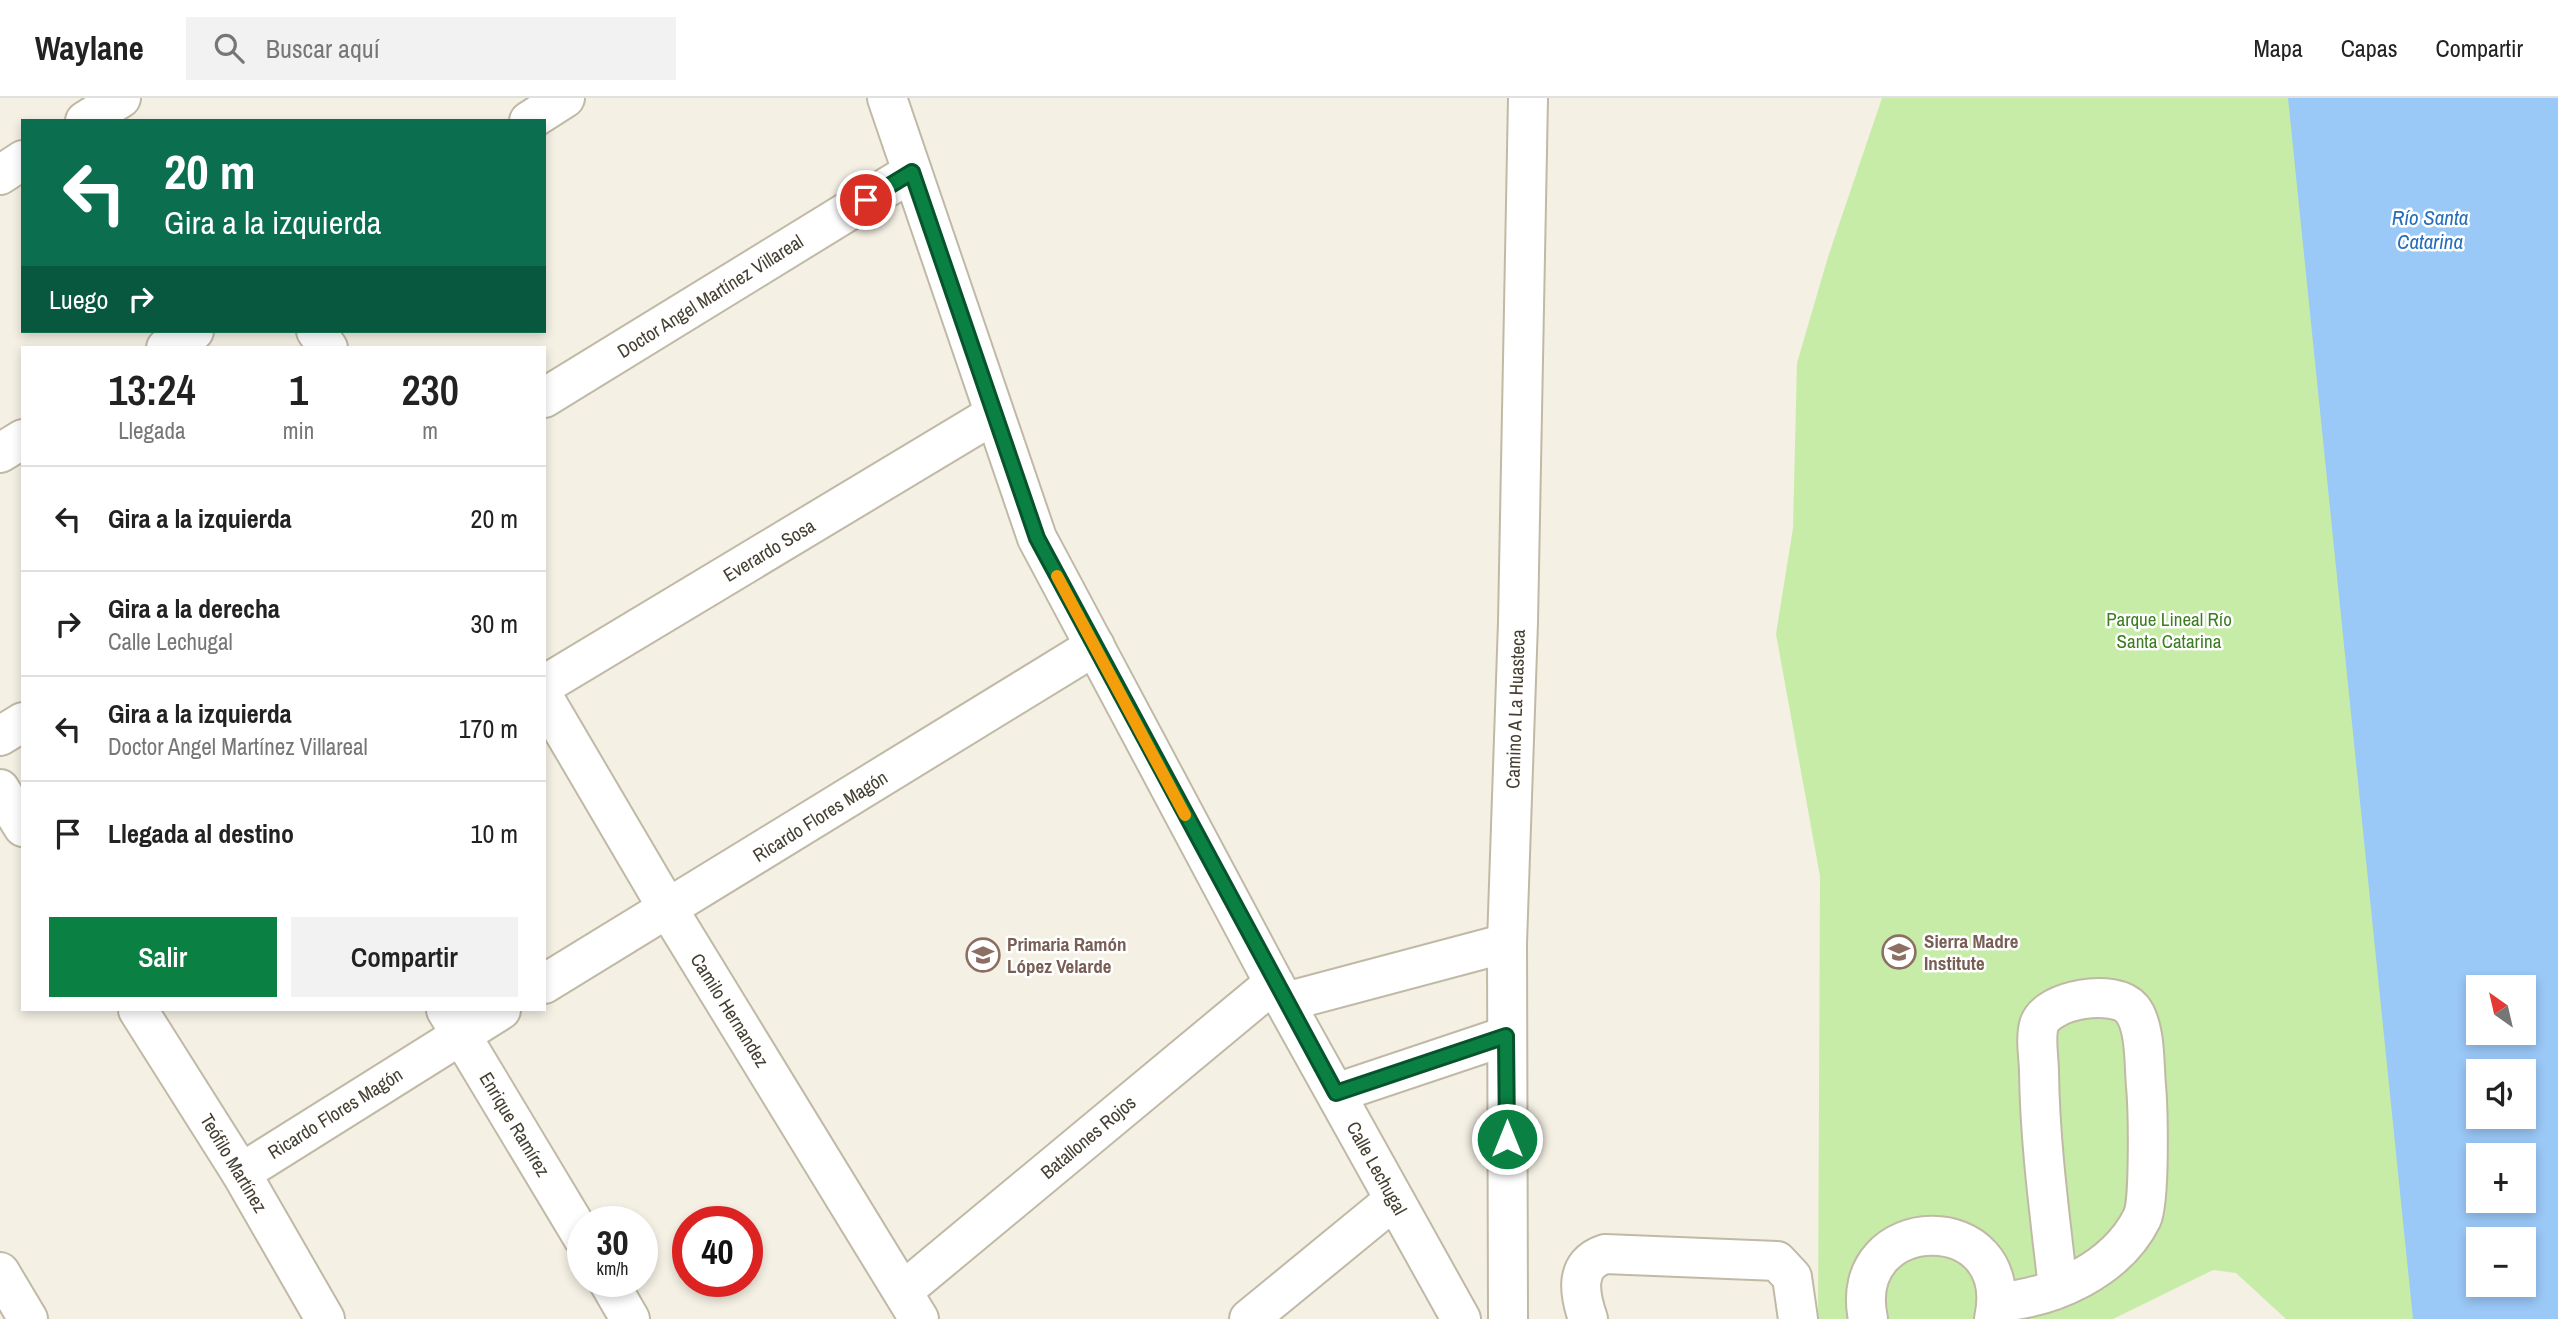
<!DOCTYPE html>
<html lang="es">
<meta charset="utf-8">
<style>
body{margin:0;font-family:"Archivo Narrow",sans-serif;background:#f2f2f2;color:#222;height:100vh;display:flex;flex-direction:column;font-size:26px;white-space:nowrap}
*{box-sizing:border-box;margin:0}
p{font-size:23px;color:#767676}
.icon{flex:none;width:38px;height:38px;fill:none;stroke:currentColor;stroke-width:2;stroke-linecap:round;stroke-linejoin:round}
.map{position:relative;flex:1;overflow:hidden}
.panel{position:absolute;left:21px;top:248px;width:525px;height:665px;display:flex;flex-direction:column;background:#fff;border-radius:0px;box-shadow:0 4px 10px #0003}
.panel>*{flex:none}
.hud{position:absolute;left:21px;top:21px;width:525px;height:214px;border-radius:0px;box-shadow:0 4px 10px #0003;background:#0b6e4f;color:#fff;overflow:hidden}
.needle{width:46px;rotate:326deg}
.buttons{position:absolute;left:2466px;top:877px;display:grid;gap:14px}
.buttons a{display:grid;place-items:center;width:70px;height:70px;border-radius:0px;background:#fff;box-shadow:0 4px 10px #0003;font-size:35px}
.speed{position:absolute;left:567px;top:1108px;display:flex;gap:14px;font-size:35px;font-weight:700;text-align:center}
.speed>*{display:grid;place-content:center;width:91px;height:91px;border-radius:50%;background:#fff;box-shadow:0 4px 10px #0003;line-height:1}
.speed small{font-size:18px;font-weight:400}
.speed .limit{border:10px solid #d22;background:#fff;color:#111}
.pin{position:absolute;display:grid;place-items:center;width:60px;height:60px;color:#fff;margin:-30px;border:4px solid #fff;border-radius:50%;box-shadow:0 2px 7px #0007}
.me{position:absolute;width:77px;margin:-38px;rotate:0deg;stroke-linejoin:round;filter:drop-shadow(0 0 5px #0008)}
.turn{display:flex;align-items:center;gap:24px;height:147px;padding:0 28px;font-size:32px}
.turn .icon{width:91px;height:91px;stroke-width:2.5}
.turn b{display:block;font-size:49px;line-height:60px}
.then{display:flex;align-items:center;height:66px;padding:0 28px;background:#0003;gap:14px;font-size:26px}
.eta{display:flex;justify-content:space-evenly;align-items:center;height:119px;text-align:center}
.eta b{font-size:42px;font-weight:600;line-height:49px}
.action{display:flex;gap:14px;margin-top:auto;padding:14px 28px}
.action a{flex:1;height:80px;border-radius:0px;background:#0b8043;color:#fff;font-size:28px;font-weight:600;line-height:80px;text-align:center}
.action a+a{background:#f2f2f2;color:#222}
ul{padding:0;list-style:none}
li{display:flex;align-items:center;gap:21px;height:105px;padding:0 28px;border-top:2px solid #e0e0e0}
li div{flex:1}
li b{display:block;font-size:26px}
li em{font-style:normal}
header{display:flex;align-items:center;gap:42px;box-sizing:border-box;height:98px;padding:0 35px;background:#fff;border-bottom:2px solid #e0e0e0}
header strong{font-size:33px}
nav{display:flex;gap:38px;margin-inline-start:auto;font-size:24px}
.search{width:490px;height:63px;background:#f2f2f2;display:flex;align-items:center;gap:18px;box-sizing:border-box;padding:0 24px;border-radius:0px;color:#767676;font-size:26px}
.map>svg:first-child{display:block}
.green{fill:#c7eca8;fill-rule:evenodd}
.water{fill:#9ac8f7;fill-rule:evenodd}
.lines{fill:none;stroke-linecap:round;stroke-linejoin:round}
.minor-casing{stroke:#c0b9a5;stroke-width:42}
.minor{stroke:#fff;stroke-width:38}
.route-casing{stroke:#07532c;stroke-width:18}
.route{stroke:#0b8043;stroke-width:12}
.slow{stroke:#f59e0b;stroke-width:12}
.labels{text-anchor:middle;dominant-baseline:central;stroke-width:5;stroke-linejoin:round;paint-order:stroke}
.street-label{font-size:19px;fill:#464033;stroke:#fff}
.park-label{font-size:19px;fill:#3c7d21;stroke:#fff}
.education-label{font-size:19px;font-weight:bold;fill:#785e54;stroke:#fff;text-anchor:start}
.water-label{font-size:21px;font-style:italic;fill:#236dbb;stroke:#fff}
</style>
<header>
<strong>Waylane</strong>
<div class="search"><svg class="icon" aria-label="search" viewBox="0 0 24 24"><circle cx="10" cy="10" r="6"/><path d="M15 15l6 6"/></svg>Buscar aquí</div>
<nav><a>Mapa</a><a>Capas</a><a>Compartir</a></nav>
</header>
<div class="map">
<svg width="2558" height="1221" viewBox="0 0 2558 1221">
<rect width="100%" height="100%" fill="#f4f0e4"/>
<path class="green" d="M1882 0H2558V1221H2286L2236 1175 2213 1172 2113 1221H1818L1820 778 1776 536 1793 430 1797 265 1828 159ZM2478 889H2524V934H2478ZM2478 973H2524V1018H2478ZM2478 1057H2524V1102H2478ZM2478 1141H2524V1186H2478Z"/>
<path class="water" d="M2288 0H2558V1221H2413ZM2478 889H2524V934H2478ZM2478 973H2524V1018H2478ZM2478 1057H2524V1102H2478ZM2524 1141V1186H2478V1141Z"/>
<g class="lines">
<defs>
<g id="minor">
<polyline points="887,0 1037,440 1274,885 1461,1221"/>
<polyline points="85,23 121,0"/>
<polyline points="529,23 565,0"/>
<polyline points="0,77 23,62"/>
<polyline points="316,233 328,250"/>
<polyline points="166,250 194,233"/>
<polyline points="544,300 912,74"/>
<polyline points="0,355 23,341"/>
<polyline points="544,587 993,317"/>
<polyline points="544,600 668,811 919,1221"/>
<polyline points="0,638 23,624"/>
<polyline points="0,691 23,729"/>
<polyline points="544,886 1095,548"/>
<polyline points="1285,904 1507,845"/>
<polyline points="138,912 241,1075 325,1221"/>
<polyline points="446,912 583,1140"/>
<polyline points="1336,995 1506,938"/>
<polyline points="241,1075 501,912"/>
<polyline points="0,1174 28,1221"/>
<polyline points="608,1183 630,1221"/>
<polyline points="903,1193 1274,885"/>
<path d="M1998 1204C2053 1200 2116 1172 2142 1120 2150 1103 2148 1010 2146 988 2144 966 2146 929 2132 911 2115 890 2047 901 2039 927 2035 941 2039 960 2039 974 2040 1047 2050 1118 2058 1190"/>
<polyline points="1249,1221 1394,1102"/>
<polyline points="1508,1221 1507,845 1518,524 1528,0"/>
<path d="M1588 1221C1579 1195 1574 1166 1605 1156L1777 1163 1792 1179 1798 1221"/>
<path d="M1868 1221C1845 1112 2018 1108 1994 1221"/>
</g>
</defs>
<use href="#minor" class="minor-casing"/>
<use href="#minor" class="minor"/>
</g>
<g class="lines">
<defs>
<polyline id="route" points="866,102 912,74 1037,440 1336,995 1506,938 1507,1041"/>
</defs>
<use href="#route" class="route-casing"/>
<use href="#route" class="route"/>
<polyline class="slow" points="1057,478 1185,717"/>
</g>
<defs>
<symbol id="school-ring" viewBox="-11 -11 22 22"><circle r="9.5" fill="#fff" stroke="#8d6e63" stroke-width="1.5"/><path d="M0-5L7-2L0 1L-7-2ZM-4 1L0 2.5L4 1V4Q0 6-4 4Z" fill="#8d6e63"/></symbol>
</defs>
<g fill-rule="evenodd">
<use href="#school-ring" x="1880" y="835" width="38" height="38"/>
<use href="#school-ring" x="964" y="838" width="38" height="38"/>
</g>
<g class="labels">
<g class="street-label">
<text transform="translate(710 198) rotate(-32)">Doctor Angel Martínez Villareal</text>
<text transform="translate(769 452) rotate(-31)">Everardo Sosa</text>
<text transform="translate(1515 611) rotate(-88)">Camino A La Huasteca</text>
<text transform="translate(820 718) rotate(-32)">Ricardo Flores Magón</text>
<text transform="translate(730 912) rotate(58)">Camilo Hernandez</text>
<text transform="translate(335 1015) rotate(-32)">Ricardo Flores Magón</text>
<text transform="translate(515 1026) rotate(59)">Enrique Ramírez</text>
<text transform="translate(1088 1039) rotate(-40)">Batallones Rojos</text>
<text transform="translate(234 1065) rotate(59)">Teófilo Martínez</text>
<text transform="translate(1377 1070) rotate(61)">Calle Lechugal</text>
</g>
<g class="park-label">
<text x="2169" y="521">Parque Lineal Río<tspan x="2169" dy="22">Santa Catarina</tspan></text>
</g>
<g class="education-label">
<text x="1924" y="843">Sierra Madre<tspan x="1924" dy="22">Institute</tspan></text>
<text x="1007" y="846">Primaria Ramón<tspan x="1007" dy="22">López Velarde</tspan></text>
</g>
<g class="water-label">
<text x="2430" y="119">Río Santa<tspan x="2430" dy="24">Catarina</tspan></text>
</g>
</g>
</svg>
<div class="buttons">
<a><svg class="needle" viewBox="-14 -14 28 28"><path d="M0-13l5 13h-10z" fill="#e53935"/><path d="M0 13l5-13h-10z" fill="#767676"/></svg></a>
<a><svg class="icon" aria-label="sound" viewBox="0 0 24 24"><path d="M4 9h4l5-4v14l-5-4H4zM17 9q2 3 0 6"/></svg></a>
<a>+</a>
<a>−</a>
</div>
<div class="speed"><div>30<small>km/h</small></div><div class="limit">40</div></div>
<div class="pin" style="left:866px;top:102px;background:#d93025"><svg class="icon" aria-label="arrive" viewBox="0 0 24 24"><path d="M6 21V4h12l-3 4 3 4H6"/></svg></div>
<svg class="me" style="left:1507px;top:1041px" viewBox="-20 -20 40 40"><circle r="17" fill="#0b8043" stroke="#fff" stroke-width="3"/><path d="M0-11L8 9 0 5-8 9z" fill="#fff"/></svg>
<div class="hud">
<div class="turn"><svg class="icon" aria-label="left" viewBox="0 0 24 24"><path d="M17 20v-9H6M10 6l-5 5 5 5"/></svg><div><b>20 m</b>Gira a la izquierda</div></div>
<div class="then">Luego<svg class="icon" aria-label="right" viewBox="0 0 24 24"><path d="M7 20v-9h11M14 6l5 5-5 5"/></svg></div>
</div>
<section class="panel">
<div class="eta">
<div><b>13:24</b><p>Llegada</p></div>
<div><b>1</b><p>min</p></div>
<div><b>230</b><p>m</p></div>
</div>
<ul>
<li><svg class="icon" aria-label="left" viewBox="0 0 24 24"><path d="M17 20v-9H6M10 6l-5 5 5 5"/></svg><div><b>Gira a la izquierda</b></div><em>20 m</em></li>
<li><svg class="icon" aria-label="right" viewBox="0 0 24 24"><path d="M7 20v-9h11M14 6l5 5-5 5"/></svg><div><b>Gira a la derecha</b><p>Calle Lechugal</p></div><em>30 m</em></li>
<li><svg class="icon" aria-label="left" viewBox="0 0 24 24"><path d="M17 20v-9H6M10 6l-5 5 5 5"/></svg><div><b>Gira a la izquierda</b><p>Doctor Angel Martínez Villareal</p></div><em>170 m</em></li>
<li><svg class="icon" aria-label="arrive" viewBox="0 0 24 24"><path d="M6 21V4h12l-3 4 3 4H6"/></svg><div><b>Llegada al destino</b></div><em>10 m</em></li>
</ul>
<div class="action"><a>Salir</a><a>Compartir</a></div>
</section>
</div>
